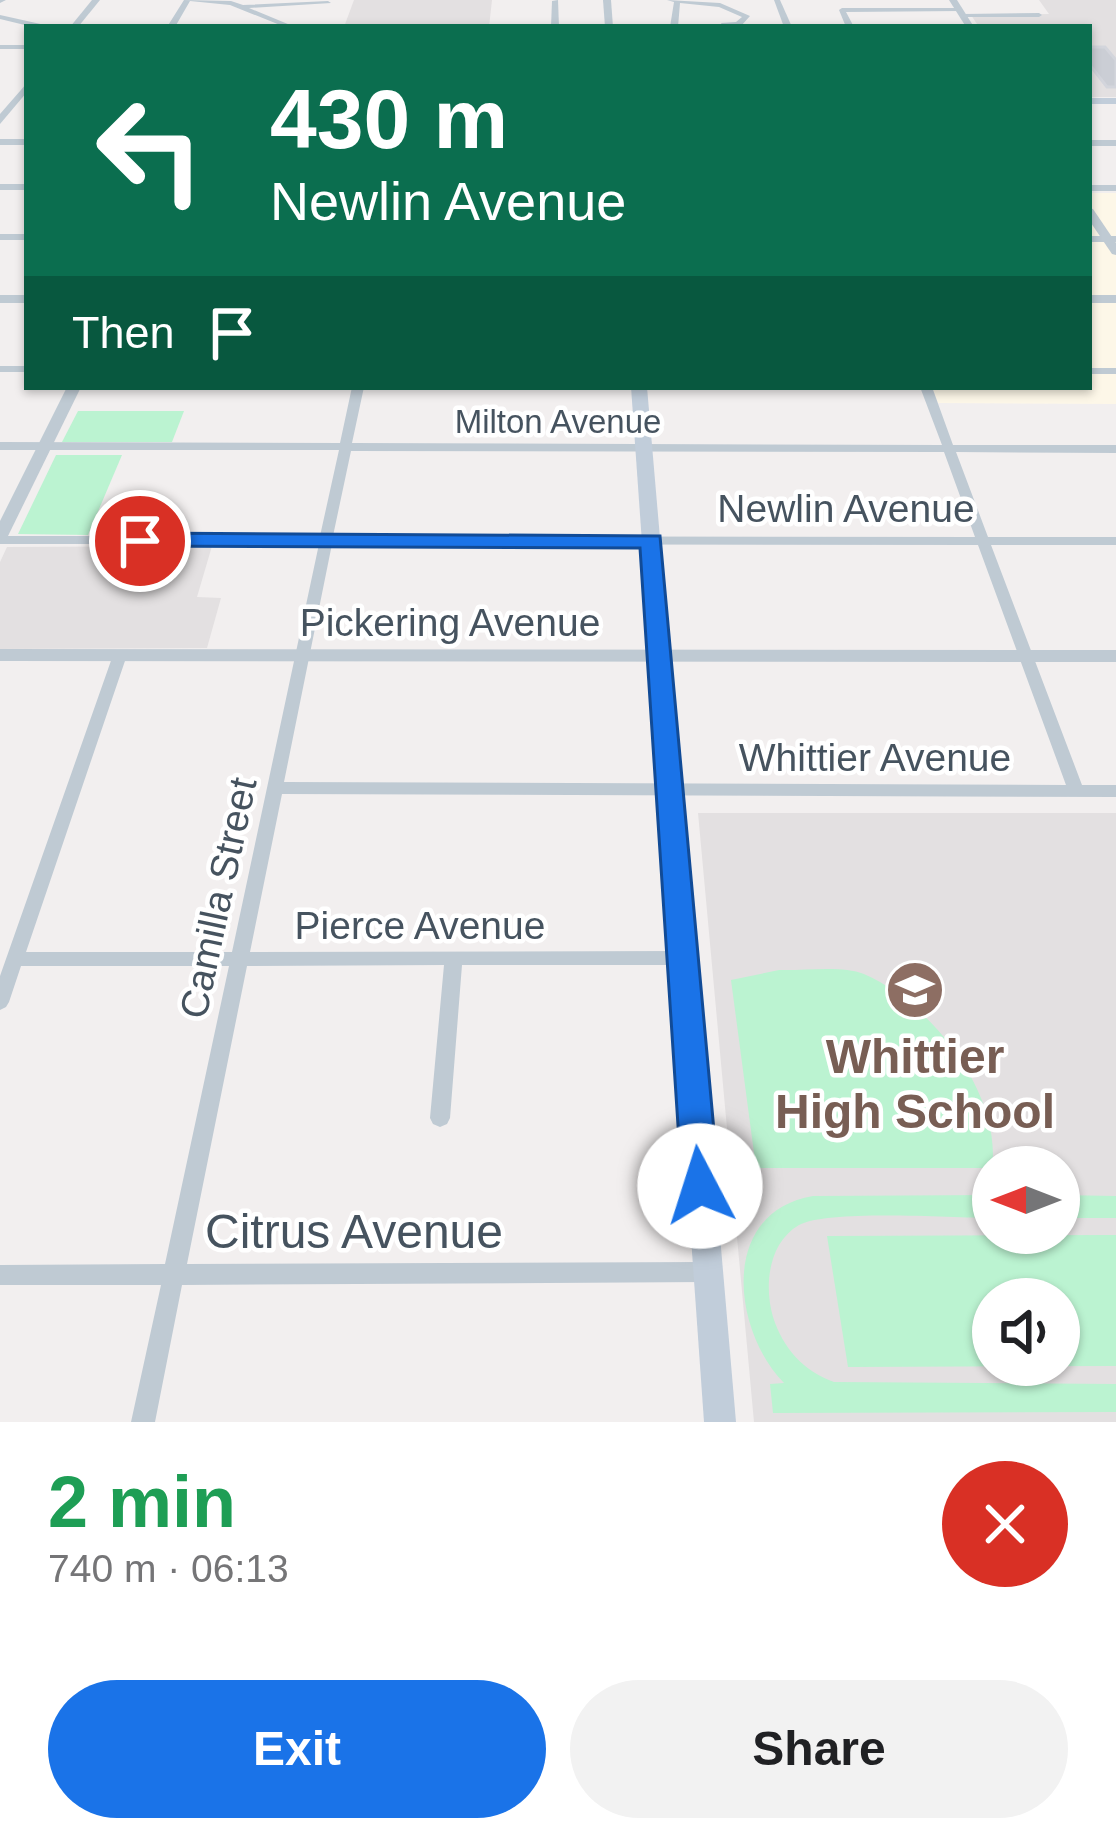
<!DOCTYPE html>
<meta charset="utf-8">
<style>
body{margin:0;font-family:Helvetica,sans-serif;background:#f2f2f2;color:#202124;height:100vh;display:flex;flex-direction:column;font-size:45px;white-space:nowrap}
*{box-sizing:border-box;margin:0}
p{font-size:39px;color:#757577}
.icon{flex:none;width:66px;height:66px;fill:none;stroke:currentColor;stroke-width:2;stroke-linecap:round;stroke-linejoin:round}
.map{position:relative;height:1422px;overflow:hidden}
.sheet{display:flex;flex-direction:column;background:#fff;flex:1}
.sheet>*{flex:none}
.hud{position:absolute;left:24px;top:24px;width:1068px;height:366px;border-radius:0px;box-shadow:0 3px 9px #0004;background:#0b6e4f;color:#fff;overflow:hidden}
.needle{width:78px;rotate:270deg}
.controls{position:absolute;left:972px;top:1146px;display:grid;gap:24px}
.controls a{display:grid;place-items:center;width:108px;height:108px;border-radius:50%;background:#fff;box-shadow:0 3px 9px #0004;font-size:60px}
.pin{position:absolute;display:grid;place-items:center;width:102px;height:102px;color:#fff;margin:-51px;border:6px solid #fff;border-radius:50%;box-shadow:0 3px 12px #0007}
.me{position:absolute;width:132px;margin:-66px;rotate:355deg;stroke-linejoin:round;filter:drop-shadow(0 0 9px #0008)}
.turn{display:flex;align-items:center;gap:42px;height:252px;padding:0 48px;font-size:54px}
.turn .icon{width:156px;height:156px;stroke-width:2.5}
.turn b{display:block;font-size:84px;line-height:102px}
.then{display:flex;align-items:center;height:114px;padding:0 48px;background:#0003;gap:24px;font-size:45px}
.round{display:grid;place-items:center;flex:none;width:126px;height:126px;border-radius:63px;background:#f2f2f2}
.headline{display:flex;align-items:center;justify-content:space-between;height:204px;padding:0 48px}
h1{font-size:72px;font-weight:700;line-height:90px;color:#1e9e55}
.button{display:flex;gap:24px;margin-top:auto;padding:24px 48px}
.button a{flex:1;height:138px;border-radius:72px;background:#1a73e8;color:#fff;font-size:48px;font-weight:700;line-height:138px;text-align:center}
.button a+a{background:#f2f2f2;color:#202124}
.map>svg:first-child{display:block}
.commercial{fill:#fdf7e8}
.education{fill:#e3e0e1;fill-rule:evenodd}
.green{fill:#bbf3d1;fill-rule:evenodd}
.building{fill:#cbced5;stroke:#d3d5dc;stroke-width:3}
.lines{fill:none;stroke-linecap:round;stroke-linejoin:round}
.minor{fill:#bfcad3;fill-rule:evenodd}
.tertiary{fill:#bfcad3;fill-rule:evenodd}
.secondary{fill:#c1cdda;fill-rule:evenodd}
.route{fill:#1a73e8;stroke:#114b97;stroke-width:3}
.labels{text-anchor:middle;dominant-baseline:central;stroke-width:9;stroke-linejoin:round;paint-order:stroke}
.far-street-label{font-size:33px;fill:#46535f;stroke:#fff}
.street-label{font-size:39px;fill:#46535f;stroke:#fff}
.near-education-label{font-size:48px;font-weight:bold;fill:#785e54;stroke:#fff}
.near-street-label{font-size:48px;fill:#46535f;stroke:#fff}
</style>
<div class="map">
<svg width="1116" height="1422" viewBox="0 0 1116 1422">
<rect width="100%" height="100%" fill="#f2efef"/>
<polygon class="commercial" points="1089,193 1116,193 1116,404 938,403 932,387 1089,387"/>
<g class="education">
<polygon points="354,0 492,0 489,27 344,27"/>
<polygon points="1039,0 1116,0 1116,97 1089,97 1089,27 979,27 971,15 1049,14"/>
<polygon points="212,546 197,597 221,598 207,648 0,649 0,562 7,547"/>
<path d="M698 813H1116V1422H754ZM993 1167H1059V1233H993ZM993 1299H1059V1365H993Z"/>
</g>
<g class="green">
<polygon points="78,411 184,411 172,442 62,442"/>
<polygon points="56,455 122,455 88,535 18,534"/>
<path d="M779 970C804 971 842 965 864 974 931 1003 1002 1094 992 1168H756L731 980Z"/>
<path d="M993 1195V1218C953 1218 829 1209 799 1225 768 1243 764 1286 773 1317 783 1348 803 1371 834 1382L1116 1384V1412L773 1413 770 1384 784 1383C732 1330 719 1212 813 1196Z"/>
<polygon points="1059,1195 1116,1196 1116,1218 1059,1218"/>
<path d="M1116 1235V1366L848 1367 827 1236ZM993 1299H1059V1365H993Z"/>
</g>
<polygon class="building" points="1089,47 1105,47 1116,60 1116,87 1107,87 1089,64"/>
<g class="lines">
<g class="minor">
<polygon points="0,0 6,0 0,3"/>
<polygon points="184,0 231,1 243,5 328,1 331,3 249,8 295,27 285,27 230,5 190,1 175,27 167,27"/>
<polygon points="558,0 559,27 551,27 552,1"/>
<polygon points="667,0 720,3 750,16 741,26 723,27 721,23 736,22 742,17 719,7 680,3 678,27 670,27 674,2"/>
<polygon points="774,0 780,0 792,27 784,27"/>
<polygon points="959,8 961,11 846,12 854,27 846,27 839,10 842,8"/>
<polygon points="963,14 1039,13 1042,15 1039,17 961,17"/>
<polygon points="0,15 45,25 46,27 33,27 0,19"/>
<rect x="0" y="45" width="27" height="4"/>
<rect x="0" y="139" width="27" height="6"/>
<rect x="1089" y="140" width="27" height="6"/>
<rect x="0" y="184" width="27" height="6"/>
<rect x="1089" y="185" width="27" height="6"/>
<rect x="0" y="234" width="27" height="6"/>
<rect x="1089" y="236" width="27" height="6"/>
<rect x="0" y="366" width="27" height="6"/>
<rect x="1089" y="368" width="27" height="6"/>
<path d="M352 387H364L352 443 942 445 920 387H932L953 445H1116V453L956 452 988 537H1116V545H991L1082 785H1116V797L282 794 250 952 681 951 687 953 690 958 687 963 681 965H462L450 1118 447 1124 440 1127 433 1124 430 1118 444 965 247 966 187 1264 707 1262 715 1265 718 1272 715 1279 707 1282 182 1285 155 1422H131L161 1285H0V1265L165 1264 229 966H21L9 1002 6 1007 0 1010V976L113 655 120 650 127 655 26 952H232L319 544H0V536H320L339 450H0V442L340 443ZM351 451 944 452 975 537 333 536ZM332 544 978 545 1066 785 284 782Z"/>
</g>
<g class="tertiary">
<polygon points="92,0 100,0 78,27 70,27"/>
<polygon points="603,0 611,0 613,27 605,27"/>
<polygon points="949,0 957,0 974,27 966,27"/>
<polygon points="27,83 27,92 0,124 0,114"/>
<polygon points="1089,208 1093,209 1116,243 1116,255 1112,254 1089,220"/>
<rect x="0" y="295" width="27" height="8"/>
<rect x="1089" y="295" width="27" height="8"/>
<polygon points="67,387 81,387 8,536 0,541 0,521"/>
<polygon points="0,649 1116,650 1116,662 0,661"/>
</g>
<g class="secondary">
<rect x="1089" y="98" width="27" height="6"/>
<polygon points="631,387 647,387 736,1422 704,1422"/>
</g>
</g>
<polygon class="route" points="140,533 660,536 719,1186 714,1199 700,1204 687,1199 682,1186 640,548 131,546 131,536"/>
<defs>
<symbol id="school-disc" viewBox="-11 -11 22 22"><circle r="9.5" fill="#8d6e63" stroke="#fff"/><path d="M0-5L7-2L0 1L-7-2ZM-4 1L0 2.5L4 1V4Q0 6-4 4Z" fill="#fff"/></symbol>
</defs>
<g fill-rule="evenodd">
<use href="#school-disc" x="882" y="957" width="66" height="66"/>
</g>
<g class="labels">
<g class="far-street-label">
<text x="558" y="421">Milton Avenue</text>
</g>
<g class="street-label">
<text x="846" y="508">Newlin Avenue</text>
<text x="450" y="622">Pickering Avenue</text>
<text x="875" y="757">Whittier Avenue</text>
<text transform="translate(218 898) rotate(-78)">Camilla Street</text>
<text x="420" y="925">Pierce Avenue</text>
</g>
<g class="near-education-label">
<text x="915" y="1056">Whittier<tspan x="915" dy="55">High School</tspan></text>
</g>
<g class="near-street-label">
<text x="354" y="1231">Citrus Avenue</text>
</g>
</g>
</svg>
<div class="controls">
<a><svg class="needle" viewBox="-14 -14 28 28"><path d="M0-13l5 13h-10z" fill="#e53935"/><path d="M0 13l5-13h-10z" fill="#757577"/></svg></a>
<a><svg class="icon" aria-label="sound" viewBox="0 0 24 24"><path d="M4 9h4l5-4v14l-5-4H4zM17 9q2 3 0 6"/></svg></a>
</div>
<div class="pin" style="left:140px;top:541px;background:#d93025"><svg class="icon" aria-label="arrive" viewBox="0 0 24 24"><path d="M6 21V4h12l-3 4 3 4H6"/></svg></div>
<svg class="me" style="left:700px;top:1186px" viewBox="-20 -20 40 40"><circle r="19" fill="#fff"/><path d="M0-13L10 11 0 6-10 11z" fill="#1a73e8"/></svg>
<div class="hud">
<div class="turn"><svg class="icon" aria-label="left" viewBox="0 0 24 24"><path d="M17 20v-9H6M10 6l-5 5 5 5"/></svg><div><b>430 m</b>Newlin Avenue</div></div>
<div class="then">Then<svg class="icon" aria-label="arrive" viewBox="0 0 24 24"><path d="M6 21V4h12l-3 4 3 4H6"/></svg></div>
</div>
</div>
<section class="sheet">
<div class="headline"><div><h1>2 min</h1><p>740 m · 06:13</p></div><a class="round" style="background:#d93025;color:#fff"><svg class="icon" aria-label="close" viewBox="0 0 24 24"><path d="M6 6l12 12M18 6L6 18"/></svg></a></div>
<div class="button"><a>Exit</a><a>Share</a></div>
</section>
